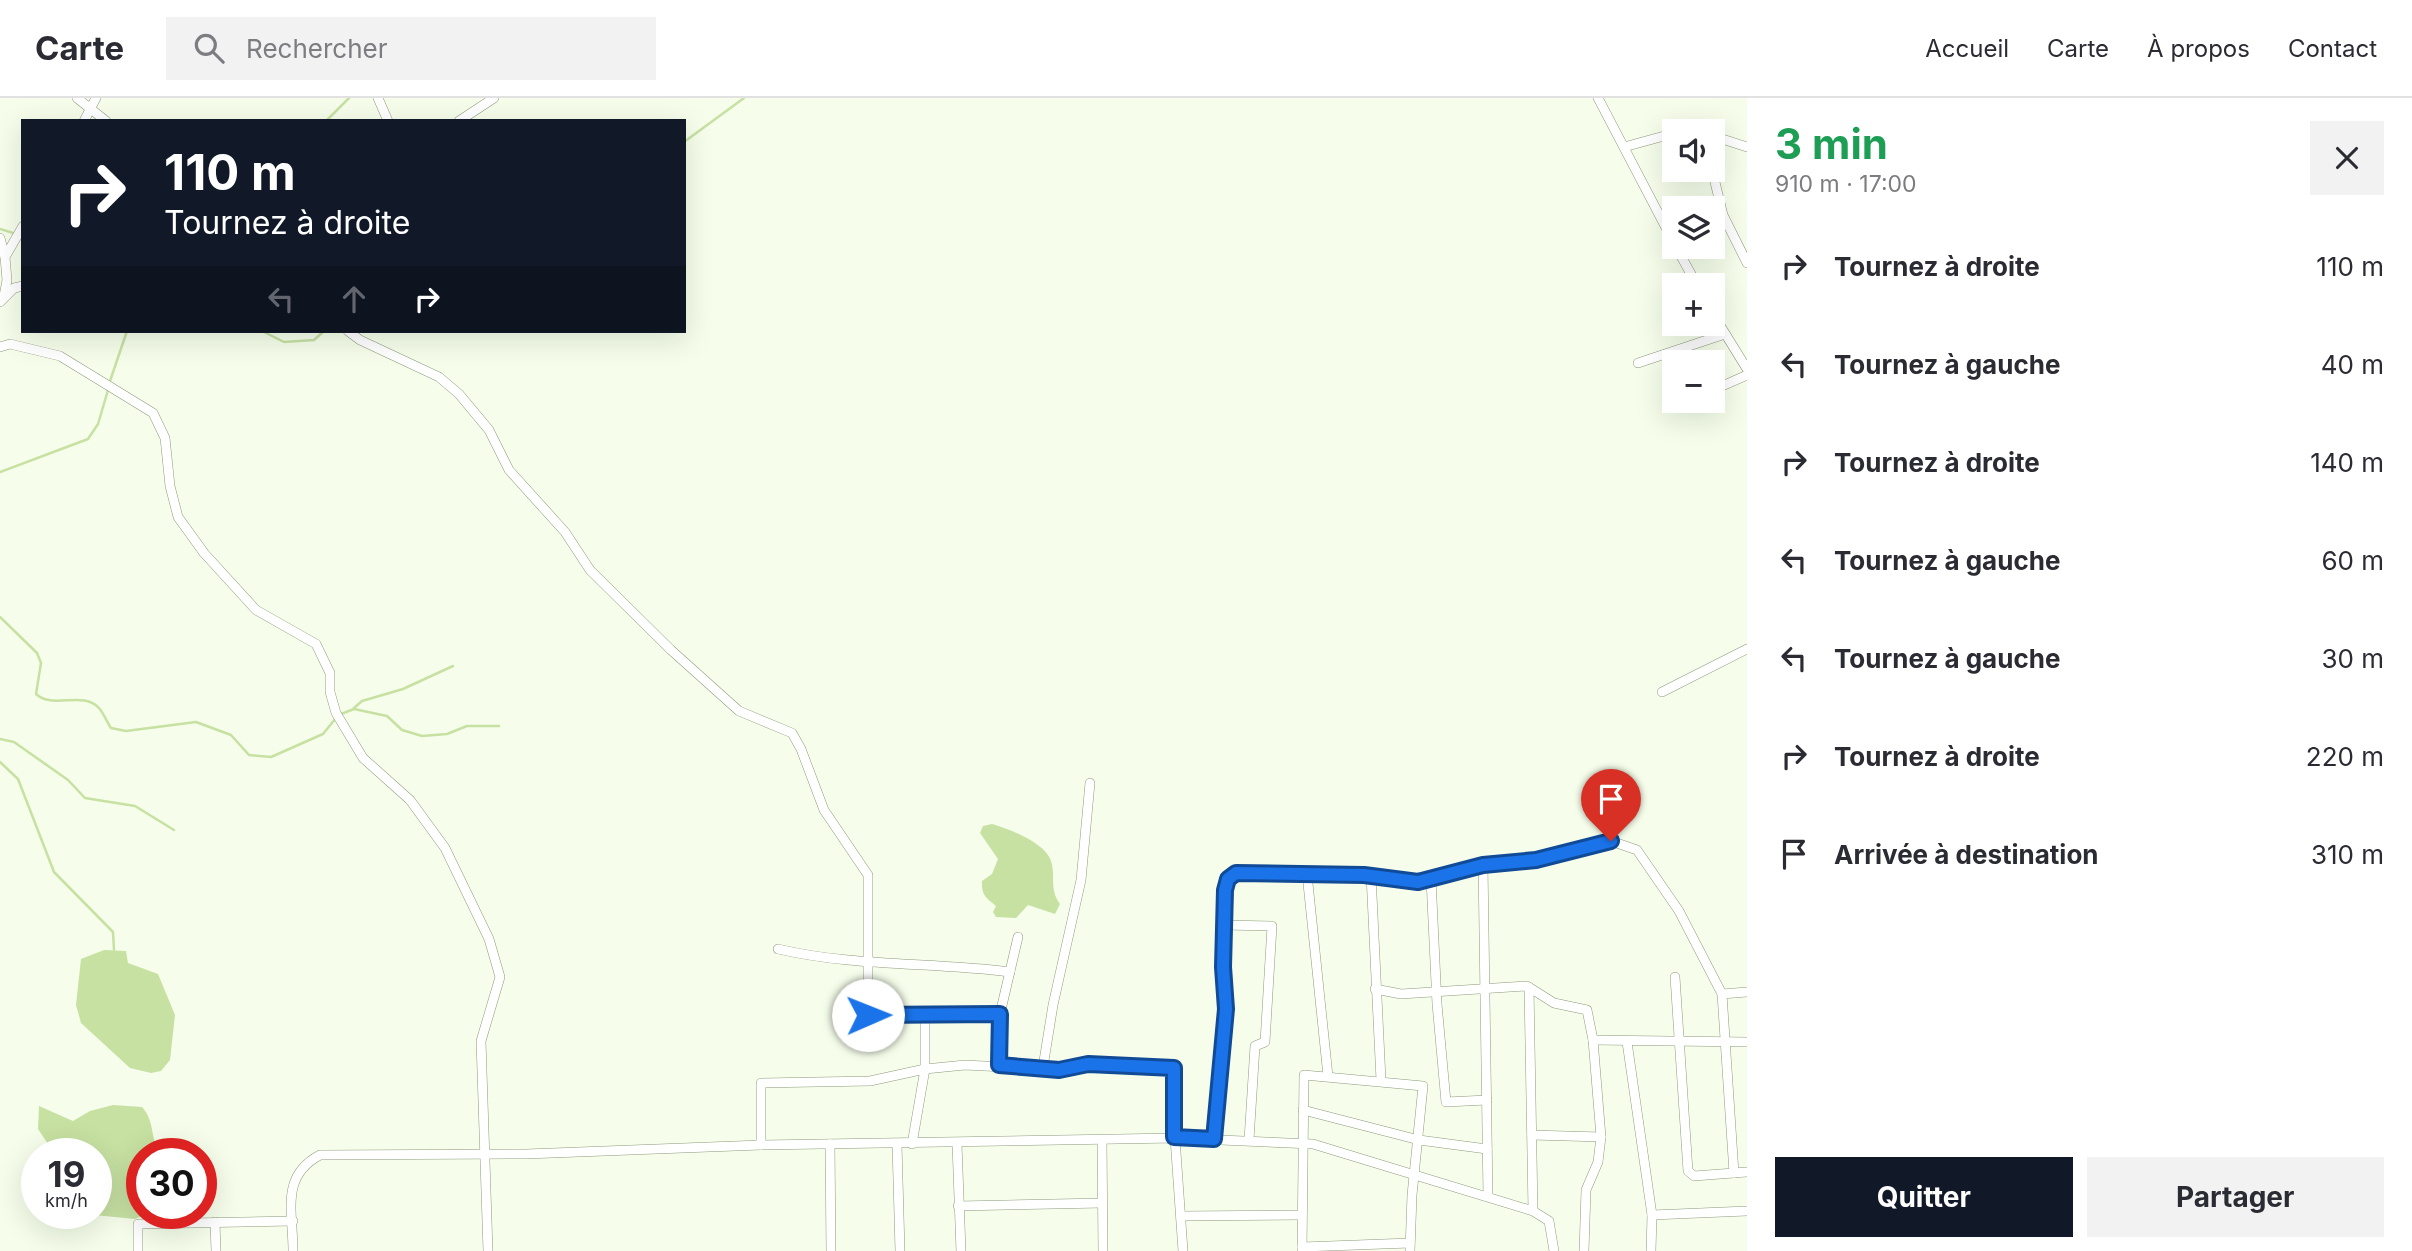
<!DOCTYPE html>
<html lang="fr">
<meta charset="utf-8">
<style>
body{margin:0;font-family:Inter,sans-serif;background:#f2f2f3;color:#2b2b33;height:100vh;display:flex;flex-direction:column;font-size:26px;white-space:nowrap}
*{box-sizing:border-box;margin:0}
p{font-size:23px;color:#7c7c81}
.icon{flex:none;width:38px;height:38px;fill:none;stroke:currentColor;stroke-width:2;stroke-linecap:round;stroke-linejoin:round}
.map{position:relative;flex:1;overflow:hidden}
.side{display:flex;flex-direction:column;background:#fff;width:665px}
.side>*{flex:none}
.top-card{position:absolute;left:21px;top:21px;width:665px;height:214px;border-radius:0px;box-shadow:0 7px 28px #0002;background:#111827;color:#fff;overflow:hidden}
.buttons{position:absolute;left:1662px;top:21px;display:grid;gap:14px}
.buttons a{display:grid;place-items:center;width:63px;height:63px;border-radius:0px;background:#fff;box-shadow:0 7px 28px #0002;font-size:35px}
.speed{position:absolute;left:21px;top:1040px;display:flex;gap:14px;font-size:35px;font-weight:700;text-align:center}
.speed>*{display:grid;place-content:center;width:91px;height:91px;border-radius:50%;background:#fff;box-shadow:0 7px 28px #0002;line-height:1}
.speed small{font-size:18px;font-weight:400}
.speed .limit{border:10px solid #d22;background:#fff;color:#111}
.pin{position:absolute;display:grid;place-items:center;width:60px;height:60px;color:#fff;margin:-72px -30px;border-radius:50% 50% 50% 0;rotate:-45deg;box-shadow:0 0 7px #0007}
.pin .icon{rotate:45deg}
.me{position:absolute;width:77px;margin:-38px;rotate:89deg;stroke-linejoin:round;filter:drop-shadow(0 0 5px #0008)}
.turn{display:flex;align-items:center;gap:24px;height:147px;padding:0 28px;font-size:32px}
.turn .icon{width:91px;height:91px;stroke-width:2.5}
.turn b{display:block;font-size:49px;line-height:60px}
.lanes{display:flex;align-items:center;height:66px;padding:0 28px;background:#0003;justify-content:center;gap:35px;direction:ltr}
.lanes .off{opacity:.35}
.round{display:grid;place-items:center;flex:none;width:74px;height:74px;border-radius:0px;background:#f2f2f3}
.headline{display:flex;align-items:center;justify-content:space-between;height:119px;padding:0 28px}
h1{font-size:42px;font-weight:700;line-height:52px;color:#1e9e55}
.action{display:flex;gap:14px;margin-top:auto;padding:14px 28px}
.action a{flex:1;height:80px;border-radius:0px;background:#111827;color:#fff;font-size:28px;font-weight:700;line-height:80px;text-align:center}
.action a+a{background:#f2f2f3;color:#2b2b33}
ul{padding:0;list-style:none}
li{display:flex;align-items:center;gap:21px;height:98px;padding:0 28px}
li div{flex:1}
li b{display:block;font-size:26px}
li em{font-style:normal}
header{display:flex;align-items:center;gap:42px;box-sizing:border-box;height:98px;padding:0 35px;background:#fff;border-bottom:2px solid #e1e1e2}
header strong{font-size:33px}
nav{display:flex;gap:38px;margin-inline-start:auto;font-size:24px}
.search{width:490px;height:63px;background:#f2f2f3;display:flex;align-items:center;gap:18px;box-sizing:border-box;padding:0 24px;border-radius:0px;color:#7c7c81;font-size:26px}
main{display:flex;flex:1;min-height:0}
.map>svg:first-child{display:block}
.water{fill:#c7e1a2}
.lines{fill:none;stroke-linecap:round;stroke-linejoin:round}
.stream{stroke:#c7e1a2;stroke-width:2.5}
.street-casing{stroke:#8e9a7d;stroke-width:10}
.street{stroke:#fff;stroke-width:9}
.route-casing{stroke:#114b97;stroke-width:18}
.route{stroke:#1a73e8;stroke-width:12}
</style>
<header>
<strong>Carte</strong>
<div class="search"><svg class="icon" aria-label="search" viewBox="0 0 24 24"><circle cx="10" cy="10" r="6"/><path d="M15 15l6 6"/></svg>Rechercher</div>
<nav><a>Accueil</a><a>Carte</a><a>À propos</a><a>Contact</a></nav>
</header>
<main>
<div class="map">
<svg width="1747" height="1153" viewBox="0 0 1747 1153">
<rect width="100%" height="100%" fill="#f6feeb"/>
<g class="water">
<path d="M992 726C1009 731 1046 745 1051 763 1056 780 1049 791 1060 806L1055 816 1028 807 1016 820 996 819 993 814 996 808C986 800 981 797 982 783L992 776 998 761 980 735 983 728Z"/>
<polygon points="104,852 126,853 128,865 158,876 175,917 170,962 161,973 151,975 130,970 81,925 76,907 81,861"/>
<path d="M113 1007 142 1009C154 1022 151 1038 158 1055H142V1115H148L135 1121 94 1117 96 1055H54L38 1031 39 1008 73 1023 90 1013Z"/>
</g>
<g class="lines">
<g class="stream">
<polyline points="326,23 349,0"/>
<polyline points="684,44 744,0"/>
<polyline points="0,131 23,138"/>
<polyline points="262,233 284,244 314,242 324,233"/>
<polyline points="109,286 127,233"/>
<polyline points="0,374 88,341 98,326 108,292"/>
<path d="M0 519 37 555 41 565 36 596C53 612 83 592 99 610 104 616 107 624 111 630L126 633 196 624 231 637 249 657 271 659 323 636 336 620"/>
<polyline points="354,610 362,603 403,591 453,568"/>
<polyline points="341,616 354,611 387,618 402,632 422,638 447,636 467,628 499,628"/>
<polyline points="0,641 14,644 68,682 85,700 135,708 174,732"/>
<polyline points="0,664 18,681 54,774 113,834 114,852"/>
</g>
<defs>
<g id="street">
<polyline points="77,0 106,23"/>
<polyline points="378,0 388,23"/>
<polyline points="1598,0 1675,147"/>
<polyline points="84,23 96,0"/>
<polyline points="459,23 494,0"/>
<polyline points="1681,33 1695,33"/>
<polyline points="1713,38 1747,49"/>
<polyline points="1624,49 1675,35"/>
<polyline points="1712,72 1723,117 1747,165"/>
<polyline points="0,140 5,159"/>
<polyline points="1676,149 1697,187"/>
<polyline points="4,198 7,182 5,159 23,128"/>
<polyline points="0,204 14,190 23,188"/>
<polyline points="1713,216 1747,271"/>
<polyline points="348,233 360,242 439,279 459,296 489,332 509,372 565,434 590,472 671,552 739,613 792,635 801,651 824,712 868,777 868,917 1000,916"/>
<polyline points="0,249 10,246 60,258 153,315 165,340 170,388 178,419 204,455 256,512 316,546 330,575 330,594 336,615 363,660 410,702 445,750 489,841 500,879 481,943 488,1153"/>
<polyline points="1638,265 1725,236"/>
<polyline points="1713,292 1747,277"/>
<polyline points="1678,307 1688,303"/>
<polyline points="1662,594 1747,551"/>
<polyline points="1483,767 1488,1098"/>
<polyline points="1307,776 1328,978"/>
<polyline points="1371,777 1381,982"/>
<polyline points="1431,781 1437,906 1446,1004 1487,1002"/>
<polyline points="1224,827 1272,828 1265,944 1255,948 1249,1042"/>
<path d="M778 851C855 869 932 864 1010 874"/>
<polyline points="1675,879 1688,1073 1694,1078 1747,1074"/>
<polyline points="1529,889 1533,1113"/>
<polyline points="1375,891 1401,896 1527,888 1554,905 1587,912 1593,942 1601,1039 1598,1064 1586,1092 1584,1153"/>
<polyline points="1722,896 1747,894"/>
<polyline points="1593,942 1747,944"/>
<polyline points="1627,944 1652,1117 1651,1153"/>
<polyline points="999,967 1000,916 1018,839"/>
<polyline points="1043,969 1053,907 1081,782 1090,685"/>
<polyline points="1303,1012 1419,1042 1487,1051"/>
<polyline points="1532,1037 1601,1039"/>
<polyline points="1214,1041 1226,911 1223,869 1225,792 1228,781 1236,775 1364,777 1418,784 1483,767 1536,762 1611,743 1637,752 1679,813 1722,896 1734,1075"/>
<polyline points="1102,1042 1103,1153"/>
<polyline points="830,1046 831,1153"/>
<polyline points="897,1046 900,1153"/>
<polyline points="912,1046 925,971 925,916"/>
<polyline points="957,1046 961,1153"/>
<polyline points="761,1047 761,985 870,983 925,971 965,967 1060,972 1088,966 1174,970 1175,1040 1313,1046 1533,1113 1549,1123 1554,1153"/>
<polyline points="958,1108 1102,1105"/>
<polyline points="1652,1117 1747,1113"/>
<polyline points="1181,1118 1302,1117"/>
<polyline points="215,1124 216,1153"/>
<polyline points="1302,1149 1410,1145"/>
<polyline points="138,1153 138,1126 293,1123"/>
<path d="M293 1153C293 1114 280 1078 320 1057L526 1056 761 1047 1175 1040 1183 1153"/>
<polyline points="1302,1153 1304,977 1423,988 1412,1097 1410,1153"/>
</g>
</defs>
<use href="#street" class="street-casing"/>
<use href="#street" class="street"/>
</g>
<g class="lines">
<defs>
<polyline id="route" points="868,917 1000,916 999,967 1059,972 1088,966 1174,970 1174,1039 1214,1041 1226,911 1223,869 1225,792 1228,781 1236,775 1364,777 1418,784 1483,767 1536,762 1611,743"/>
</defs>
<use href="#route" class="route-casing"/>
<use href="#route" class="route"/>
</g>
</svg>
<div class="buttons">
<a><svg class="icon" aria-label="sound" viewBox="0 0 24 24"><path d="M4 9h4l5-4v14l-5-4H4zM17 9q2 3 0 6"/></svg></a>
<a><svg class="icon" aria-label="layers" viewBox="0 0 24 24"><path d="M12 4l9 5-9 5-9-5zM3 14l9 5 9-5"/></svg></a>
<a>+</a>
<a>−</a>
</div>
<div class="speed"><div>19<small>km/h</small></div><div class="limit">30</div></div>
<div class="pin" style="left:1611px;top:743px;background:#d93025"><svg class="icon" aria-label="arrive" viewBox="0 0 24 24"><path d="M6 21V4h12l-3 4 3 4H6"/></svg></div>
<svg class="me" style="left:868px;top:917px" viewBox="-20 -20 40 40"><circle r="19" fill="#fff"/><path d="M0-13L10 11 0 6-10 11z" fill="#1a73e8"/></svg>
<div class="top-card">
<div class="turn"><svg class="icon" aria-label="right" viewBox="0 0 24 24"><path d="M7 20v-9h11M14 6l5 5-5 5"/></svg><div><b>110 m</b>Tournez à droite</div></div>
<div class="lanes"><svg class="icon off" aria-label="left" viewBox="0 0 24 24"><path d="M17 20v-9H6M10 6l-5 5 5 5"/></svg><svg class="icon off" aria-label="ahead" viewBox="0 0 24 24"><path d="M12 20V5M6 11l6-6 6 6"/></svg><svg class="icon" aria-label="right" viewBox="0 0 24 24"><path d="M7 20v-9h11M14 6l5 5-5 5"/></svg></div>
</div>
</div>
<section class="side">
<div class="headline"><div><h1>3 min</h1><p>910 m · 17:00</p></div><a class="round"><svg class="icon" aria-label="close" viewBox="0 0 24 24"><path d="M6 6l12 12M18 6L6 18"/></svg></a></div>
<ul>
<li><svg class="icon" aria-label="right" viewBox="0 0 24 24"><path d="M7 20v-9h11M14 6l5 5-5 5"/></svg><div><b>Tournez à droite</b></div><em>110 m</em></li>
<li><svg class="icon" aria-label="left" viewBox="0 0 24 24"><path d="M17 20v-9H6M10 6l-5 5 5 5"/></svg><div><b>Tournez à gauche</b></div><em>40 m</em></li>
<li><svg class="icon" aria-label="right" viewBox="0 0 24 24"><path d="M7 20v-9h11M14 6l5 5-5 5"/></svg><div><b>Tournez à droite</b></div><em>140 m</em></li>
<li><svg class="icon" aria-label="left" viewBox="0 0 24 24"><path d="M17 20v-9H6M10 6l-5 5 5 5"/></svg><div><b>Tournez à gauche</b></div><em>60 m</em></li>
<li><svg class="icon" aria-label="left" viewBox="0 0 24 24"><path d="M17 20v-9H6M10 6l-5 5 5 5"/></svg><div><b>Tournez à gauche</b></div><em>30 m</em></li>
<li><svg class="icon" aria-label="right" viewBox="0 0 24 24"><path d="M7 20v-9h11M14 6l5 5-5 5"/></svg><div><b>Tournez à droite</b></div><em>220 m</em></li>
<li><svg class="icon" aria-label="arrive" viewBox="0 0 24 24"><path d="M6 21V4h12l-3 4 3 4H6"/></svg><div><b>Arrivée à destination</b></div><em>310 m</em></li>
</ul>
<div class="action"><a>Quitter</a><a>Partager</a></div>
</section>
</main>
